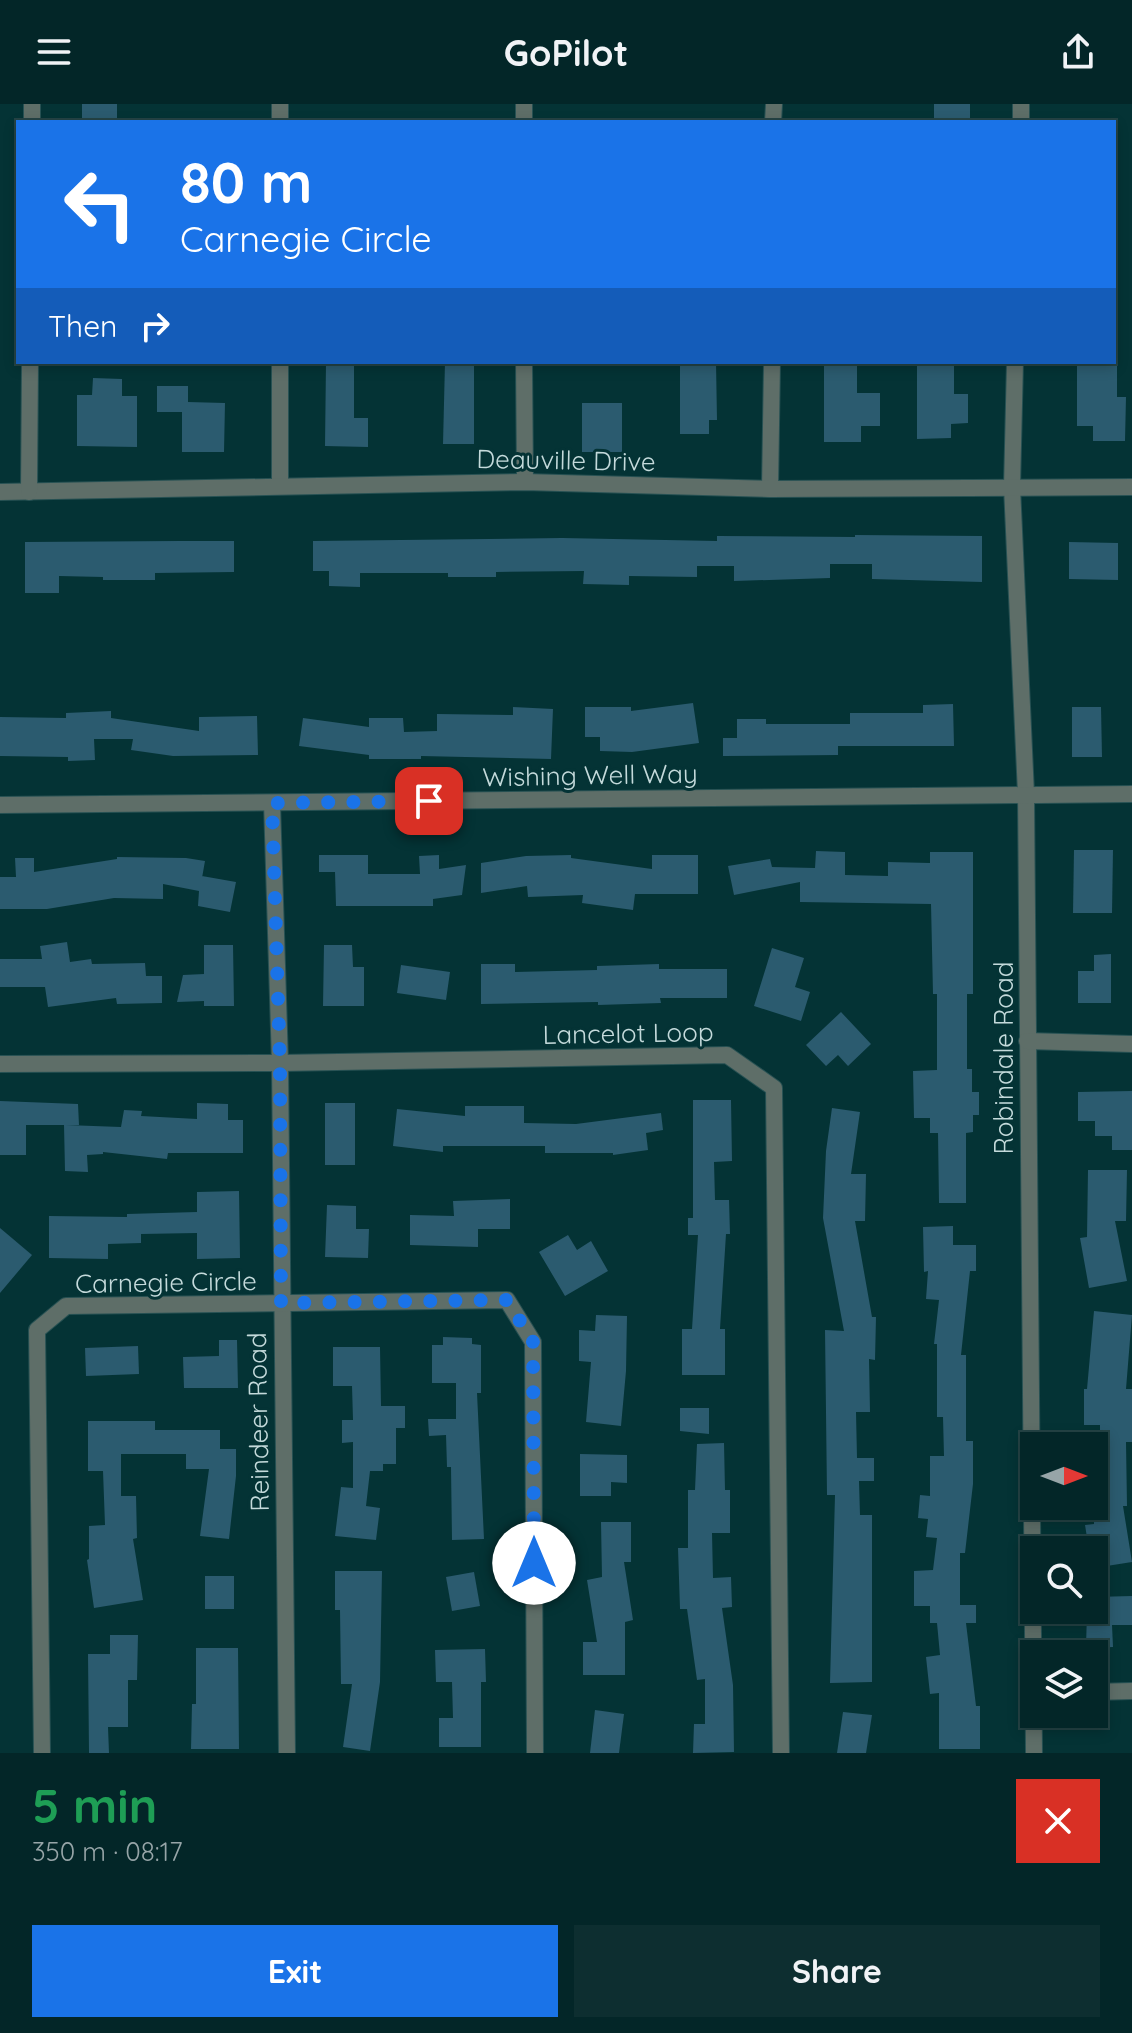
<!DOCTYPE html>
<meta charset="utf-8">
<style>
body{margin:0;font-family:Quicksand,sans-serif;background:#0d2e30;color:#f1f3f6;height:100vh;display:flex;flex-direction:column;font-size:30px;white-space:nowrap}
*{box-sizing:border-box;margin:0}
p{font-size:26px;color:#97a5a8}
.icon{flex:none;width:44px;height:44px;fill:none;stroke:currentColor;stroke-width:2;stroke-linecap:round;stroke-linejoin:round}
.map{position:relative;height:1649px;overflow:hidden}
.side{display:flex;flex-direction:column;background:#032628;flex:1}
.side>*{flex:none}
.top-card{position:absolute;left:16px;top:16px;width:1100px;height:244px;border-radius:0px;box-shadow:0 4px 12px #0003,0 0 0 2px #244345;background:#1a73e8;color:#fff;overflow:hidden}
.needle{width:52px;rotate:90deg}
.tools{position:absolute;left:1020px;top:1328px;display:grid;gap:16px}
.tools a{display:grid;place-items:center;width:88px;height:88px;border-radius:0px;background:#032628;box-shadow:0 4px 12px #0003,0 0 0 2px #244345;font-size:40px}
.pin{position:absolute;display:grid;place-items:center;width:68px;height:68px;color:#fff;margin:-34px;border-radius:16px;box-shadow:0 4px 12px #0006}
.me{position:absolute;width:88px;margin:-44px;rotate:0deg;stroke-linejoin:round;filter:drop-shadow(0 0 6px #0008)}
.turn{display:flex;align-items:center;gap:28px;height:168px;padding:0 32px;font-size:36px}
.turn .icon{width:104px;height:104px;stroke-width:2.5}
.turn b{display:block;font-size:56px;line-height:68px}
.then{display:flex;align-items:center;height:76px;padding:0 32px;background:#0003;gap:16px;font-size:30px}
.round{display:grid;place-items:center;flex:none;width:84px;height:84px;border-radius:0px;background:#0d2e30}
.headline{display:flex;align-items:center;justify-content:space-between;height:136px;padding:0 32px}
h1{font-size:48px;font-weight:700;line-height:60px;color:#1e9e55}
.cta{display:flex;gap:16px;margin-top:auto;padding:16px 32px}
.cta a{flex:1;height:92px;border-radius:0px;background:#1a73e8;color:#fff;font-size:32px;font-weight:700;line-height:92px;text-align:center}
.cta a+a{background:#0d2e30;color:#f1f3f6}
header{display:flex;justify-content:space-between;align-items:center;height:104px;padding:0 32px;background:#032628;font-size:36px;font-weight:700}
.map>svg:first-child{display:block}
.building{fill:#2b5b6f}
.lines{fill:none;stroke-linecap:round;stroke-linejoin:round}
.minor-casing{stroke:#275153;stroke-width:18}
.minor{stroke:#5e6e68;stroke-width:16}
.route{stroke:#1a73e8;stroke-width:14;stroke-dasharray:0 25.2}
.labels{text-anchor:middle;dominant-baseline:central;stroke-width:6;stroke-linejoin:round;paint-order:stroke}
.street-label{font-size:26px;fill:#c4dadb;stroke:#043335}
</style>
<header><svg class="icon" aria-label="menu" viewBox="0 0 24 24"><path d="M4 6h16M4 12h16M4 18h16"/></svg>GoPilot<svg class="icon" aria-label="share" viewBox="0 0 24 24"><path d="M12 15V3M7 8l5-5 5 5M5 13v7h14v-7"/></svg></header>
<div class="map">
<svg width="1132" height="1649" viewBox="0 0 1132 1649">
<rect width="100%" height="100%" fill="#043335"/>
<g class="building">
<rect x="82" y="0" width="35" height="18"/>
<rect x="934" y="0" width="36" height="18"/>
<polygon points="326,258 354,258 354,314 368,314 368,343 325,342"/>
<polygon points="445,258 474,258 474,340 443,340"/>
<polygon points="680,258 716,258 717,316 709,316 709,330 680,330"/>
<polygon points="824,258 857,258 857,289 880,289 880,322 861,322 861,338 824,338"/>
<polygon points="917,258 954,258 954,290 968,290 968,319 951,320 951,334 917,335"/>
<polygon points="1077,258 1117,258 1117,293 1126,293 1125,337 1093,337 1093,322 1077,322"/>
<polygon points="93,274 122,275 122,292 137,292 137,343 77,342 77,291 92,291"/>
<polygon points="157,282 188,282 188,298 225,299 224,348 182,348 182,308 157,308"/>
<rect x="582" y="299" width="40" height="49"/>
<polygon points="855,431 982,432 982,478 872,475 872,460 830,460 830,474 734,477 734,462 697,462 697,473 629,472 629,481 583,480 584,467 496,468 496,473 448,473 448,469 360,469 360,483 329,482 329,467 313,467 313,437 562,434 717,437 717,432 855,433"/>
<polygon points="178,437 234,437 234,468 155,469 155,476 103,476 103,473 59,472 59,489 25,489 25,438"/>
<polygon points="1069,438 1118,439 1118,476 1069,475"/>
<polygon points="693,599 699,639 632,648 600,647 600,633 585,633 585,603 631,603 631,607"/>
<polygon points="953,600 954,642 838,642 838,651 723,652 723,634 737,634 737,615 766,615 766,620 850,620 850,609 923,609 923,601"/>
<polygon points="513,603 553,605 551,655 421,652 421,655 369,655 369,651 299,642 303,614 369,623 369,614 403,614 404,628 437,627 437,610 513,611"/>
<polygon points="1072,603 1101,603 1102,653 1072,653"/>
<polygon points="111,607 111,614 199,627 199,613 257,612 258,651 173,652 131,646 133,635 94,635 95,656 68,657 68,653 0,652 0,613 66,614 66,609"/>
<polygon points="1074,746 1113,746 1112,809 1073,809"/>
<polygon points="816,747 845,748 845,771 888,772 888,758 930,759 930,748 973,748 973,890 967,890 967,965 972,965 972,988 979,988 979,1011 973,1011 973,1028 966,1029 966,1099 939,1099 938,1029 930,1029 930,1014 914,1014 913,967 937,966 937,890 933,890 931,800 800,798 800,778 734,791 728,762 770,755 772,763 815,764"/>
<polygon points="319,751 368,751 368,770 420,770 419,752 439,751 439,765 466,761 462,791 433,795 433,802 336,802 335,768 319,768"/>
<polygon points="571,751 571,754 652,765 652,751 698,751 698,790 635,790 633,806 582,799 583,791 528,793 527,782 481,789 481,759 526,752"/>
<polygon points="117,753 186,754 205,757 202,774 202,772 236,778 230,808 198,802 199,787 163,780 163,795 114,794 47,805 0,805 0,773 16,773 15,754 34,754 34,768 117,755"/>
<polygon points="67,838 70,858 91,855 92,860 145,859 146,872 162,872 162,899 117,900 116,894 48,903 45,883 0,883 0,855 42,855 40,842"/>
<polygon points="204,841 233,841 234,902 204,902 204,897 177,898 183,871 204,870"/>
<polygon points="324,841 352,841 353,863 364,863 364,902 323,902"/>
<polygon points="772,844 804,854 795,883 810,888 801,917 754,902"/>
<polygon points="1111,850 1111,899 1078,899 1078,867 1094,867 1094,851"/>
<polygon points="481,860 515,860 515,868 597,866 597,862 659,860 659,865 727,865 727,894 660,894 661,899 598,901 598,898 481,900"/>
<polygon points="401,861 450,868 446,896 397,889"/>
<polygon points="841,908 871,940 848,962 838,951 826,962 806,941"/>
<polygon points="1132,987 1132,1046 1112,1046 1112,1032 1095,1032 1095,1017 1078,1017 1078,988"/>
<polygon points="693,996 731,996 732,1057 714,1058 715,1096 729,1096 730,1130 726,1130 720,1225 725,1225 725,1271 682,1271 682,1225 692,1225 698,1131 688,1131 688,1114 693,1114"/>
<polygon points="0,997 78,1000 79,1021 66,1021 121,1023 124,1006 142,1007 141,1012 197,1015 197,999 228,1000 228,1016 243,1016 243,1049 168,1049 167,1055 103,1048 103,1050 87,1051 88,1068 65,1067 64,1021 26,1021 26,1051 0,1051"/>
<rect x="325" y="999" width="30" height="62"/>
<polygon points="465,1002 524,1002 524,1019 576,1020 661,1009 663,1026 646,1029 648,1046 613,1051 613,1049 545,1049 545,1042 443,1042 443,1048 393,1042 397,1005 465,1012"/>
<polygon points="832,1004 860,1008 851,1070 866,1070 865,1117 855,1117 872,1213 876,1213 875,1256 869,1255 870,1308 856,1308 857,1354 874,1354 874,1377 859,1377 860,1411 872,1411 872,1578 830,1579 835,1391 827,1391 825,1226 844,1227 823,1114 826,1047"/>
<polygon points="1088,1066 1127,1066 1126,1117 1115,1117 1127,1177 1089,1184 1080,1134 1087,1133"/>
<polygon points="239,1087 240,1154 197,1155 197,1129 141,1130 141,1139 108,1140 108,1155 49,1154 49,1112 127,1113 127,1110 197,1108 197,1088"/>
<polygon points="510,1095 510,1125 478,1125 478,1143 410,1141 410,1111 454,1112 453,1097"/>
<polygon points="327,1101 356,1102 356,1125 369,1125 368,1154 325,1153"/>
<polygon points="953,1122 953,1141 976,1141 976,1167 970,1167 961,1251 966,1251 966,1337 973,1337 973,1380 965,1449 960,1449 960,1501 976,1501 976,1519 966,1519 976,1602 980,1602 980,1645 939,1645 939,1589 930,1590 926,1553 940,1551 937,1519 930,1519 930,1502 914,1502 914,1467 933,1466 937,1434 926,1433 928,1415 918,1414 920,1391 930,1392 930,1352 944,1352 943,1313 937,1313 937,1240 934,1240 939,1196 926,1195 928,1167 924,1168 923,1123"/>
<polygon points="0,1124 32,1151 0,1189"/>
<polygon points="568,1131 577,1146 591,1137 608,1167 565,1192 539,1148"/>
<polygon points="1094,1207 1132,1211 1126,1285 1132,1285 1132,1338 1126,1338 1127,1402 1123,1402 1132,1458 1094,1464 1094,1446 1089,1446 1085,1421 1094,1420 1094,1357 1100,1357 1100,1321 1084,1321 1084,1285 1087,1285"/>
<polygon points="596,1211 627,1212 626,1267 621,1322 586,1318 591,1258 579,1257 579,1226 595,1227"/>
<polygon points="443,1233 472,1234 472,1240 481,1241 481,1289 477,1289 484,1435 452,1436 451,1363 447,1363 446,1331 429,1332 428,1315 456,1315 456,1279 432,1279 432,1241 443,1241"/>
<polygon points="219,1236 237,1236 238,1284 184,1284 183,1253 219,1252"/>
<polygon points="138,1242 139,1270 86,1272 85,1244"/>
<polygon points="333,1243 380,1243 381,1302 405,1302 405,1324 396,1324 396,1360 383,1360 383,1367 370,1367 366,1402 380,1404 376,1436 335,1432 341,1383 353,1384 353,1338 342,1339 342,1316 353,1316 352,1282 333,1282"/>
<polygon points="680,1304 709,1304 709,1330 680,1327"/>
<polygon points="88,1317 155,1317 155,1326 220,1326 220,1345 236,1345 236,1372 229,1435 200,1432 209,1365 186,1365 186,1350 121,1350 121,1392 136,1392 137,1434 133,1435 143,1496 94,1504 87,1456 89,1455 89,1422 105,1421 103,1367 88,1367"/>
<polygon points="724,1339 725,1386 730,1386 730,1429 712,1429 713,1474 731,1473 732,1503 722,1504 733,1581 734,1648 693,1649 694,1620 705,1620 705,1575 697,1576 687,1505 680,1505 678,1444 688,1444 688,1386 695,1386 697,1340"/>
<polygon points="580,1350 627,1351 627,1379 611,1378 611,1392 580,1392"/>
<polygon points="601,1418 631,1418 631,1458 624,1458 633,1516 625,1518 625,1571 583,1571 583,1538 597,1538 587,1476 602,1473"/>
<polygon points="335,1467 382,1467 380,1578 370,1647 343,1643 352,1580 341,1580 340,1506 335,1506"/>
<polygon points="474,1468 480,1502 452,1507 446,1473"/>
<rect x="205" y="1472" width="29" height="33"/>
<polygon points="1132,1492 1132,1521 1112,1521 1113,1543 1086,1544 1087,1506 1094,1506 1094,1493"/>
<polygon points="110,1531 138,1531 137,1576 128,1576 128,1623 108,1623 109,1649 89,1649 88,1550 110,1550"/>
<polygon points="196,1544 238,1544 239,1645 191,1645 192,1600 196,1600"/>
<polygon points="485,1545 486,1578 481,1578 481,1643 439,1643 439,1614 453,1614 452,1578 436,1578 435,1546"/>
<polygon points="595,1606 624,1610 619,1649 590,1649"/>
<polygon points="843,1608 872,1611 866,1649 837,1649"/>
</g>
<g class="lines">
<defs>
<g id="minor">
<polyline points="280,0 280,18"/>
<polyline points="524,0 524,18"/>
<polyline points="32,18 32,0"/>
<polyline points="773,18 774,0"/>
<polyline points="1021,18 1021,0"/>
<polyline points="280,258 280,381"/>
<polyline points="524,258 525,378"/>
<polyline points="1015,258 1012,383 1026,690 1034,1649"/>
<polyline points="770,385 772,258"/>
<polyline points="0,388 525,378 770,385 1132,383"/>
<polyline points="29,388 30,258"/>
<polyline points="272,699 280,959 287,1649"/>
<polyline points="0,701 1132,690"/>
<polyline points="1027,937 1132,940"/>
<polyline points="0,960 280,959 727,951 774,984 781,1649"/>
<polyline points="1094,1588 1132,1587"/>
<polyline points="42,1649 37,1226 66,1202 507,1196 533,1238 535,1649"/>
</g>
</defs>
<use href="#minor" class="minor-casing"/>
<use href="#minor" class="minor"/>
</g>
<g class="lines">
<polyline class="route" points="429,697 272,699 280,959 281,1199 507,1196 533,1238 534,1459"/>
</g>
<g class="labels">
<g class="street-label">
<text transform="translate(566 356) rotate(1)">Deauville Drive</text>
<text transform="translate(590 671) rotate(-1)">Wishing Well Way</text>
<text transform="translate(628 929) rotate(-1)">Lancelot Loop</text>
<text transform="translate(1003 954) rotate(-90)">Robindale Road</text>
<text transform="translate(166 1178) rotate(-1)">Carnegie Circle</text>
<text transform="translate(258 1318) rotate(-91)">Reindeer Road</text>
</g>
</g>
</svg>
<div class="tools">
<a><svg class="needle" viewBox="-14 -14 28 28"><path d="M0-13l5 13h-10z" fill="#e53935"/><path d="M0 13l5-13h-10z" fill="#97a5a8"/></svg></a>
<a><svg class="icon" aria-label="search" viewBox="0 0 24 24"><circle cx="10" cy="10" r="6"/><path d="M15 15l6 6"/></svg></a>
<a><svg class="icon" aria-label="layers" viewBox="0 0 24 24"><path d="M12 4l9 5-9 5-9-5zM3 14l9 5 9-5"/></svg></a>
</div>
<div class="pin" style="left:429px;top:697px;background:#d93025"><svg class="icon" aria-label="arrive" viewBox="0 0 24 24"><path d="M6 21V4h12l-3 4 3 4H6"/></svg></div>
<svg class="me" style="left:534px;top:1459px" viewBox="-20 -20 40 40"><circle r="19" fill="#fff"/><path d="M0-13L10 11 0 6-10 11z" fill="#1a73e8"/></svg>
<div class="top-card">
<div class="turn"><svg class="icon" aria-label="left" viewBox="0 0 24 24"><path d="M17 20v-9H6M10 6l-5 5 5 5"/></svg><div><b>80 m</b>Carnegie Circle</div></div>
<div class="then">Then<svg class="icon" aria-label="right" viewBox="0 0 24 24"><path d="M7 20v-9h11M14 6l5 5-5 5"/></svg></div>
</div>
</div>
<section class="side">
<div class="headline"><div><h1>5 min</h1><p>350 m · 08:17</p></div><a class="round" style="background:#d93025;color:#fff"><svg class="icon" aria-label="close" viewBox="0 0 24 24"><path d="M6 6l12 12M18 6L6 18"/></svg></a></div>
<div class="cta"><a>Exit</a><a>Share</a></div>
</section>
